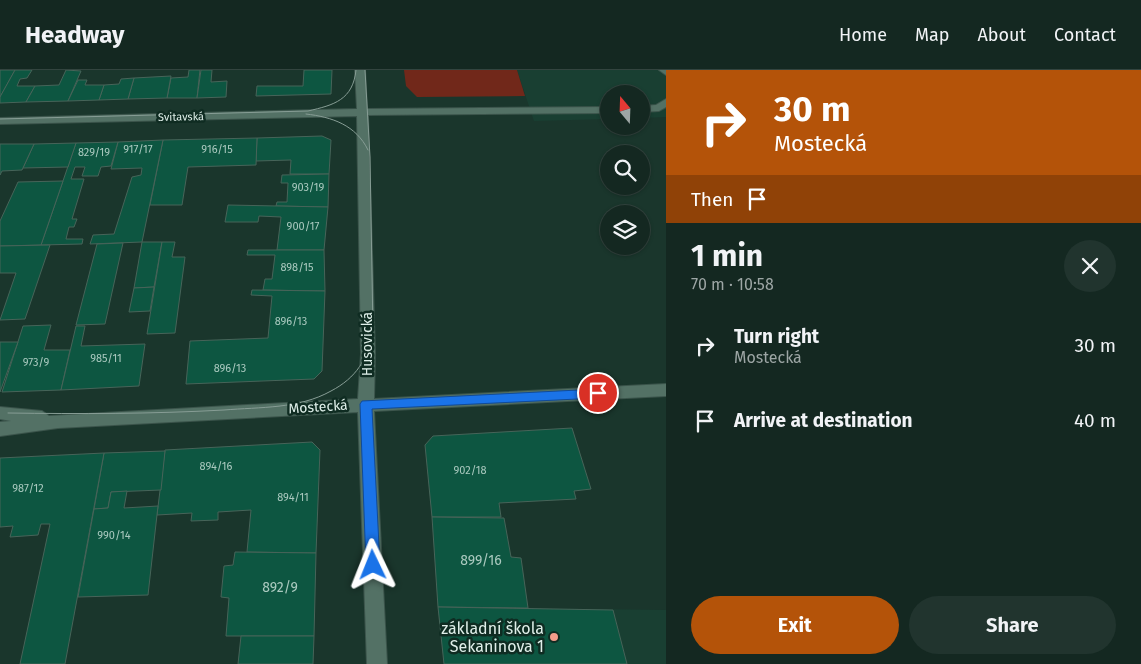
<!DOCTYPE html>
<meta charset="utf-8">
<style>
body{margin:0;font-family:"Fira Sans",sans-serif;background:#21342e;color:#f1f3f6;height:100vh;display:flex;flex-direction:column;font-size:19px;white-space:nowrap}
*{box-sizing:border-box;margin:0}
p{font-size:16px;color:#9da6a5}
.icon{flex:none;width:28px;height:28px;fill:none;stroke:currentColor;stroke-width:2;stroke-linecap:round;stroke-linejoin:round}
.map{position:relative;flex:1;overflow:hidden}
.drawer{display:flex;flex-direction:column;background:#142821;width:475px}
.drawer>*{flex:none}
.top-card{background:#b45309;color:#fff;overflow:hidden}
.needle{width:32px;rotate:341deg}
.fabs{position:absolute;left:600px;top:15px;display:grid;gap:10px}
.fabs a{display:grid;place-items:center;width:50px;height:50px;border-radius:50%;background:#142821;box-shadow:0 1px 4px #0004,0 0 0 1px #33443f;font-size:25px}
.pin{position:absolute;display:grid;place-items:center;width:42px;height:42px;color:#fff;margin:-21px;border:2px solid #fff;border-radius:50%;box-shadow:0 1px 5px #0007}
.me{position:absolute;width:55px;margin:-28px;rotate:358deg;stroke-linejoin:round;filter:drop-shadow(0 0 4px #0008)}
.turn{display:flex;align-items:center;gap:18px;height:105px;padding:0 25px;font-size:22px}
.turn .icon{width:65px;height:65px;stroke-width:2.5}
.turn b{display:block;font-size:35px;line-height:42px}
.then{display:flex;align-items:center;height:48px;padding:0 25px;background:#0003;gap:10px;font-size:19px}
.round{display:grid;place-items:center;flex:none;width:52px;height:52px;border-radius:26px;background:#21342e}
.overview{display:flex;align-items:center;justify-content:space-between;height:85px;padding:0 25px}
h1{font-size:30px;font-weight:700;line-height:38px}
.action{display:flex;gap:10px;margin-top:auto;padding:10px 25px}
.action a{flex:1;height:58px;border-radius:30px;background:#b45309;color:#fff;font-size:20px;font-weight:700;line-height:58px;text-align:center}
.action a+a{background:#21342e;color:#f1f3f6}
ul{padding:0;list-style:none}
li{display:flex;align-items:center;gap:15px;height:75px;padding:0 25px}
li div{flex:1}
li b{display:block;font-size:19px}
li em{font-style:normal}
header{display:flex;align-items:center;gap:30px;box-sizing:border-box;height:70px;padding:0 25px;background:#142821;border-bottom:1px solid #33443f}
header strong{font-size:24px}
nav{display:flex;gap:28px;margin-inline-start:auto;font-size:18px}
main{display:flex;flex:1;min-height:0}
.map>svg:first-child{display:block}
.built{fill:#193f32}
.green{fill:#71281a}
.building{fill:#0d5641;stroke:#476459}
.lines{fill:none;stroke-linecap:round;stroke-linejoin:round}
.minor-casing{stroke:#3b544b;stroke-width:2}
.minor{fill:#537165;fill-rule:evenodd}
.tram{stroke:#879d95;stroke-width:1}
.route{fill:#1a73e8;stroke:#114b97}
.poi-dot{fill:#f49d8b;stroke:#0f2c22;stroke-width:2}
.labels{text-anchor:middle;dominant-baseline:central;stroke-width:5;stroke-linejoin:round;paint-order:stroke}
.far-street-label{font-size:11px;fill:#dfefe9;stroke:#0f2c22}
.number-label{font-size:11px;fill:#aac9bf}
.street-label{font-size:14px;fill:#dfefe9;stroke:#0f2c22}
.near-number-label{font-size:14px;fill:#aac9bf}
.near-poi-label{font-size:16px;fill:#dfefe9;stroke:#0f2c22;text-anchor:end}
</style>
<header>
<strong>Headway</strong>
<nav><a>Home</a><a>Map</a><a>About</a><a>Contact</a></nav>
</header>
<main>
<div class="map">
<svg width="666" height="594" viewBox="0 0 666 594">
<rect width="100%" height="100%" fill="#1a362c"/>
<g class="built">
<polygon points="517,0 666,0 666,47 641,48 641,24 609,24 609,49 534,51"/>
<polygon points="438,537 666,540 666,594 444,594"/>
</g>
<polygon class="green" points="404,0 517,0 525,26 417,27 406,16"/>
<g class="building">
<polygon points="0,0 15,0 0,27"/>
<polygon points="15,0 32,0 27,8 20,9 17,16 35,16 26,32 0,33 0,27"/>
<polygon points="66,0 81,1 68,31 26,32 35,16 59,15"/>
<polygon points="189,0 200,0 197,28 167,28 171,8 188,7"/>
<polygon points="201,0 212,0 211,12 227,11 226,27 197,28"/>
<polygon points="304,0 332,0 331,24 256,26 257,16 303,16"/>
<polygon points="171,6 167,28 128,29 134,8"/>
<polygon points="134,8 128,29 99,30 104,15 119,14 121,9"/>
<polygon points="78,10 87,10 85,15 104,15 99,30 68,31"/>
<polygon points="322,66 331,70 329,104 290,104 291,90 256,91 257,68"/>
<polygon points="257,68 256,95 188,97 182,135 150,135 163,70"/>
<polygon points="163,70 142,172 90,174 93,165 114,164 132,107 141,105 142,98 111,99 118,72"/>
<polygon points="118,72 111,96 101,97 98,106 82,106 85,97 75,97 71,109 84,109 72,149 77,149 74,157 69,157 66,169 83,169 82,174 41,175 76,73"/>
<polygon points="76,73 68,97 23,98 34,74"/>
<polygon points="0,74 34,74 22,100 2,101 0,105"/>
<polygon points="329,104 328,137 276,136 277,132 287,132 288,113 281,113 282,105"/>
<polygon points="63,111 41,175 0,176 0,151 18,112"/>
<polygon points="228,135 328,137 324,180 277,180 281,147 259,146 258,152 225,152"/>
<polygon points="142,172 162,172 154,217 134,218"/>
<polygon points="162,172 175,172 172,187 185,187 175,263 147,264"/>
<polygon points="123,173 105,254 76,255 97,174"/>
<polygon points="50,175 25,249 0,250 16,203 0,203 0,176"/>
<polygon points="248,180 324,180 325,221 263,220 265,209 272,209 275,185 247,185"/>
<polygon points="154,217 150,241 129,242 134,218"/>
<polygon points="252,220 325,221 322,301 314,309 186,314 190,271 268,268 272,226 251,225"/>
<polygon points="51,255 44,280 70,280 61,320 2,322 23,256"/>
<polygon points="76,256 85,256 81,276 145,274 139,316 61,320"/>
<polygon points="0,272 18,272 0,322"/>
<polygon points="572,358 591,419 574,421 576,429 499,433 501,447 432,447 425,375 433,366"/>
<polygon points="312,372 320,380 316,483 247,482 251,440 218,442 218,450 191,451 192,443 157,445 165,380"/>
<polygon points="165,381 161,420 111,422 108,438 94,439 104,383"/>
<polygon points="104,383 65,594 20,594 50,454 41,454 38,465 10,467 13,456 0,457 0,388"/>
<polygon points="127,421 124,438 158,436 148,525 78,527 94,439 108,438 111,422"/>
<polygon points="432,447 504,448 511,487 521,488 528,538 438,537"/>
<polygon points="235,482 316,483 314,566 226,566 229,528 221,527 224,496 233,495"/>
<polygon points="438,537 613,540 627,594 444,594"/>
<polygon points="241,566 314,566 313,594 238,594"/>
</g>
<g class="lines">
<defs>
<g id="minor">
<polygon points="355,0 365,0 367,39 609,37 609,43 368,45 375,284 374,329 666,314 666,326 374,341 387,594 367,594 358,342 58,358 0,366 0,352 11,351 0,349 0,337 42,341 49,346 358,329 361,284 357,46 0,54 0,48 357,39"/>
<polygon points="659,0 666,0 666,5"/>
<polygon points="666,29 666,37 659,41 641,42 641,36 656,35"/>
</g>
</defs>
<use href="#minor" class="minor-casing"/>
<use href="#minor" class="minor"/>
<g class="tram">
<path d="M306 44C332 47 356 55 368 80"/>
<path d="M0 49 308 41C334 35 353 30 356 0"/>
<path d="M8 343C80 344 152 344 224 340 260 337 299 339 331 321 356 308 368 289 373 262L370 87 365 0"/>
</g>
</g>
<polygon class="route" points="598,319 602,320 604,323 602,327 598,328 372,339 380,495 378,499 373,501 368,499 366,495 360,334 362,331"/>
<circle class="poi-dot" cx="554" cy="567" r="5"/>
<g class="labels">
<g class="far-street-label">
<text transform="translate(181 47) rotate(-1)">Svitavská</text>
</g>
<g class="number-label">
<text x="138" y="79">917/17</text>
<text x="217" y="79">916/15</text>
<text x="94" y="82">829/19</text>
<text x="308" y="117">903/19</text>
<text x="303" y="156">900/17</text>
<text x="297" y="197">898/15</text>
<text x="291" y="251">896/13</text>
<text x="106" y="288">985/11</text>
<text x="36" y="292">973/9</text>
<text x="230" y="298">896/13</text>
<text x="216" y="396">894/16</text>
<text x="470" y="400">902/18</text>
<text x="28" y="418">987/12</text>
<text x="293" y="427">894/11</text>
<text x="114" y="465">990/14</text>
</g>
<g class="street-label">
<text transform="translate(367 274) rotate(-90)">Husovická</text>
<text transform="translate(318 337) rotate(-4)">Mostecká</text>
</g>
<g class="near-number-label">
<text x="481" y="490">899/16</text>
<text x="280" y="517">892/9</text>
</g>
<g class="near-poi-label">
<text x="544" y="558">základní škola<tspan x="544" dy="18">Sekaninova 1</tspan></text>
</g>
</g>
</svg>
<div class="fabs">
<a><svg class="needle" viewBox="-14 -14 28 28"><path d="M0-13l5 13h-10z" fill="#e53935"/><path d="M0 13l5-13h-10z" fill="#9da6a5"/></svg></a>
<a><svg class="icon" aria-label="search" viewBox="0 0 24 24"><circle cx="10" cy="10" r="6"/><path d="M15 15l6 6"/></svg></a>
<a><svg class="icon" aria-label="layers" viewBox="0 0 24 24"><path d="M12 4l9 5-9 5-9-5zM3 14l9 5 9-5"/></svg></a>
</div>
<div class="pin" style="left:598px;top:323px;background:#d93025"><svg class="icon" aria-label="arrive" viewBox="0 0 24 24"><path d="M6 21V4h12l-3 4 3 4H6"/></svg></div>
<svg class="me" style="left:373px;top:495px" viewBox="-20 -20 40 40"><path d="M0-17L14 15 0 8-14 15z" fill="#1a73e8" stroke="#fff" stroke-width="4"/></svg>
</div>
<section class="drawer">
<div class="top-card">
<div class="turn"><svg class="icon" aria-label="right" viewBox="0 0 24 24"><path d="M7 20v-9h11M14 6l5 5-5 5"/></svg><div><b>30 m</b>Mostecká</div></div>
<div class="then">Then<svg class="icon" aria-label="arrive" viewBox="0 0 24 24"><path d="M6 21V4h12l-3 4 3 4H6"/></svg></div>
</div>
<div class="overview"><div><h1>1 min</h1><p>70 m · 10:58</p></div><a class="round"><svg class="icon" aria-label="close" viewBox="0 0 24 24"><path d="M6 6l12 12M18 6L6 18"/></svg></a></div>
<ul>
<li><svg class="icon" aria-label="right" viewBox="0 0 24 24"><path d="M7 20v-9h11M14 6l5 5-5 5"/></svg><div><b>Turn right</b><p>Mostecká</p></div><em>30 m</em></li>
<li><svg class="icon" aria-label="arrive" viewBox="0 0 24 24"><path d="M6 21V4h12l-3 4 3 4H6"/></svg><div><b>Arrive at destination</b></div><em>40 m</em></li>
</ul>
<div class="action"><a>Exit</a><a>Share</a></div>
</section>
</main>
